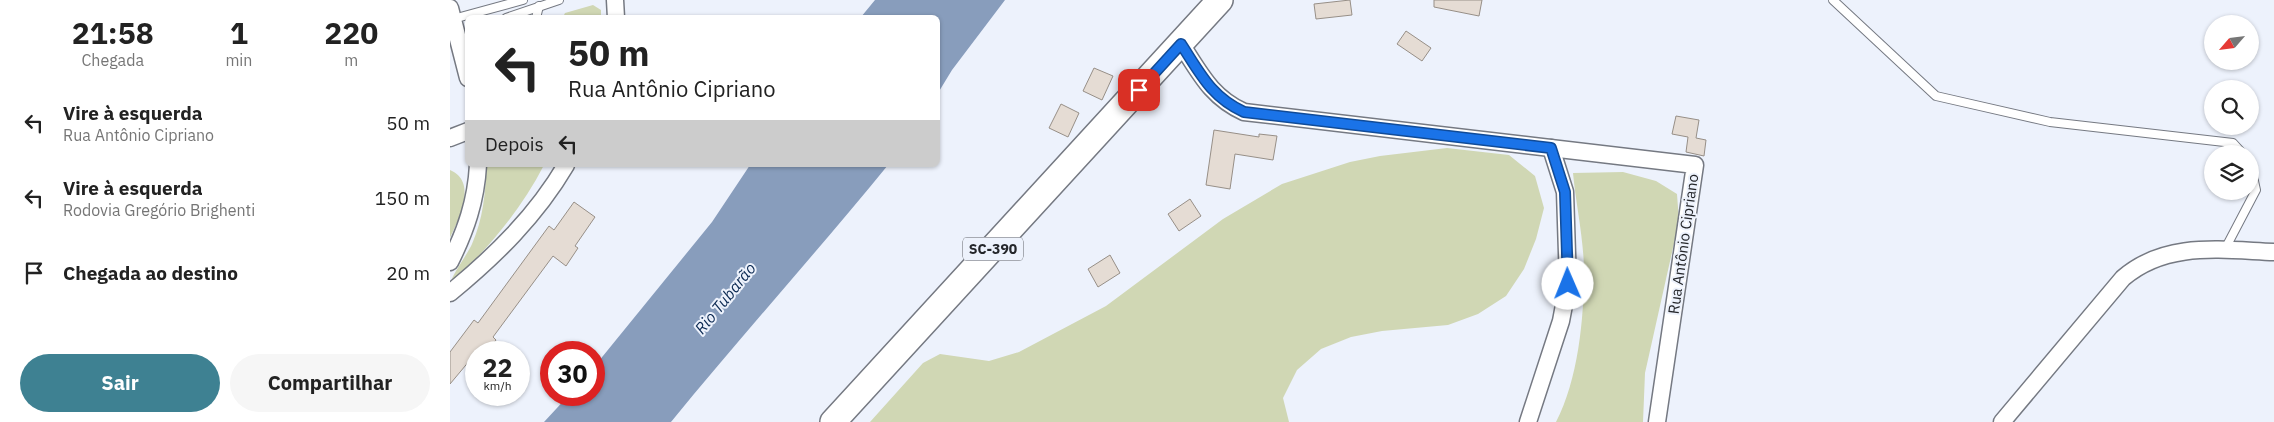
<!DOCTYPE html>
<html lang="pt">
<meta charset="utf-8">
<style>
body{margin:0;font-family:"IBM Plex Sans",sans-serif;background:#f6f6f6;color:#222;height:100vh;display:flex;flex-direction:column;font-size:19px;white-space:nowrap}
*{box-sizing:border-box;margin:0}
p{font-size:16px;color:#767676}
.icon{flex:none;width:28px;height:28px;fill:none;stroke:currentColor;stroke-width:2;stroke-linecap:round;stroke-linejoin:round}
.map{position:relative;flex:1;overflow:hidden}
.sheet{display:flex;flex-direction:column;background:#fff;width:450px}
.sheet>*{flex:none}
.top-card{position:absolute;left:15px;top:15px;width:475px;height:152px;border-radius:8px;box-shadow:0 1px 4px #0004;background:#fff;color:#222;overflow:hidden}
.needle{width:32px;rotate:242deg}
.fabs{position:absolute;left:1754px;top:15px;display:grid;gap:10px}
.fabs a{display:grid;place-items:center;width:55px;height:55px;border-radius:50%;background:#fff;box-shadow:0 1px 4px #0004;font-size:25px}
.speed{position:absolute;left:15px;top:341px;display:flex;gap:10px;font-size:25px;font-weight:700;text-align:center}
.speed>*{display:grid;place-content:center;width:65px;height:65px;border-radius:50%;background:#fff;box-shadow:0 1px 4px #0004;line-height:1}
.speed small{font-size:12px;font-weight:400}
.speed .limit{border:8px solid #d22;background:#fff;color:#111}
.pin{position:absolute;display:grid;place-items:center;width:42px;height:42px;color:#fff;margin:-21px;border-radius:10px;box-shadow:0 2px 8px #0006}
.me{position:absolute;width:55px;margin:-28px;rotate:359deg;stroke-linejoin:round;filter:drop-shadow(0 0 4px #0008)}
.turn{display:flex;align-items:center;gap:18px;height:105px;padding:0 20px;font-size:22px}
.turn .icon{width:65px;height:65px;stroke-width:2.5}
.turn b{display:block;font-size:35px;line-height:42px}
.then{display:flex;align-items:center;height:48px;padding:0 20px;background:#0003;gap:10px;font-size:19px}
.eta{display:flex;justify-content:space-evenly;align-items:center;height:85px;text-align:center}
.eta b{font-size:30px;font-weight:800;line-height:35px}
.cta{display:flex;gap:10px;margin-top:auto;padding:10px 20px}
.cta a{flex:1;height:58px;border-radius:30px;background:#3e8192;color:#fff;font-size:20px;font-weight:800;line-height:58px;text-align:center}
.cta a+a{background:#f6f6f6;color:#222}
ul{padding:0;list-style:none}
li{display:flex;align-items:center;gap:15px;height:75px;padding:0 20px}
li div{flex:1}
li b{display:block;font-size:19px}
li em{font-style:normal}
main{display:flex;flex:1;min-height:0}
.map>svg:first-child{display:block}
.green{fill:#d0d7b4}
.water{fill:#889dbc}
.building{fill:#e5dcd4;stroke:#978f87}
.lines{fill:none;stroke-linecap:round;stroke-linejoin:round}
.service-casing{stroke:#757982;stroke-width:10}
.minor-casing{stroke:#757982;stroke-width:19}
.primary-casing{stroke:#757982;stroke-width:28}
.service{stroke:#fff;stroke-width:8}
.minor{stroke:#fff;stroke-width:16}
.primary{stroke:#fff;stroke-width:25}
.route-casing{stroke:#114b97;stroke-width:12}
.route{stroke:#1a73e8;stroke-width:9}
.labels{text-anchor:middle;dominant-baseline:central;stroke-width:4;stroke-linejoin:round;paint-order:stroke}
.shield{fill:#edf2fc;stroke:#606369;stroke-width:1}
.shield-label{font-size:14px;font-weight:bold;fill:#24262a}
.street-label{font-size:15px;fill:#24262a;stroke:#edf2fc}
.water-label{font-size:16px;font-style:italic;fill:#0b2952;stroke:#edf2fc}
</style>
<main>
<section class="sheet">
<div class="eta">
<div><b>21:58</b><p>Chegada</p></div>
<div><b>1</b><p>min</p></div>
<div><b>220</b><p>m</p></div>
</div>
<ul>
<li><svg class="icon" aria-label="left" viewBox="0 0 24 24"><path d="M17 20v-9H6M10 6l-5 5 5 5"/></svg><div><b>Vire à esquerda</b><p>Rua Antônio Cipriano</p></div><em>50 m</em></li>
<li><svg class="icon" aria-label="left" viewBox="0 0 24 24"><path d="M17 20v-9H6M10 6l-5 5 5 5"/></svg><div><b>Vire à esquerda</b><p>Rodovia Gregório Brighenti</p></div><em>150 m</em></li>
<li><svg class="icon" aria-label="arrive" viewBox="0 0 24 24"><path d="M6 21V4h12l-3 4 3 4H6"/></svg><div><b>Chegada ao destino</b></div><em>20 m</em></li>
</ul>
<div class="cta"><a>Sair</a><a>Compartilhar</a></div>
</section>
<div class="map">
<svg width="1824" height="422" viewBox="0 0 1824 422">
<rect width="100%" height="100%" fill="#edf2fc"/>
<g class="green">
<polygon points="143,5 151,10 151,17 113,17 115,13"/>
<polygon points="997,148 1059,155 1085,176 1094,208 1086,239 1074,269 1056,296 1028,314 998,325 932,331 901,337 871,349 847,370 833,398 839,422 420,422 473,363 490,354 539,361 569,352 656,306 773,219 832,184 900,162 930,156"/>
<path d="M36 165H94C70 212 37 249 0 285 1 276 17 255 22 244 33 219 36 192 36 165Z"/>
<path d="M0 170C28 182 9 219 0 238Z"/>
<path d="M1173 172 1206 181 1227 194 1229 221 1195 373 1193 422H1106C1128 380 1134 319 1134 272 1134 240 1126 205 1123 173Z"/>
</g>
<g class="water">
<polygon points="425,0 555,0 502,70 488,93 488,18 411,17"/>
<path d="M300 165H438C367 252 292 335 221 422H94L119 395H144V367L262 222Z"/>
</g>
<g class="building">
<polygon points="900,0 902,15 866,19 864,4"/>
<polygon points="984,0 1032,0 1029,16 984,7"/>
<polygon points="956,31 981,48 972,61 947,44"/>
<polygon points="644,68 663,76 652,100 633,91"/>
<polygon points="611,104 629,113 618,137 599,128"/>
<polygon points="1226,116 1249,120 1246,138 1256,140 1254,156 1236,152 1238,137 1222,134"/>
<polygon points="764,130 809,137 809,134 827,136 823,160 785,154 780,189 756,185"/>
<polygon points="740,199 751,216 729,231 718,214"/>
<polygon points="124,202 145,217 125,246 128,248 116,266 103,256 43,337 46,340 37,352 31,347 0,384 0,352 24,320 28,323 99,226 104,230"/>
<polygon points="660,255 670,273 648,287 638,269"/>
</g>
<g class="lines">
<defs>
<g id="service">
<polyline points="1383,0 1486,96 1600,122 1783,143 1793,154"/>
<polyline points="56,18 109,0"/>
<polyline points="86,18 89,6"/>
<polyline points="3,19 73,0"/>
<polyline points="1774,251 1806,190 1800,163"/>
</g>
<g id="minor">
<polyline points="165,0 166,18"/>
<polyline points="0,8 18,78"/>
<path d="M731 44C750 73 761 97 794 112L1245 165 1207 422"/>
<polyline points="0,138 18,131"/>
<path d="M0 262C16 230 26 201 28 165"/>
<path d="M0 293C45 256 86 216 116 165"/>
<polyline points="1078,422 1111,321 1118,284 1115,192 1101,148"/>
<path d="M1552 422 1673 278C1716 241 1771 250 1824 252"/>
</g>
<polyline id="primary" points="383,422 770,0"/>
</defs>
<use href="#service" class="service-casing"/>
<use href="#minor" class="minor-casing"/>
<use href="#primary" class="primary-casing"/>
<use href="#service" class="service"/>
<use href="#minor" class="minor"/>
<use href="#primary" class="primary"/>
</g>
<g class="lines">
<defs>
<path id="route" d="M689 90 731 44C750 73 761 97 794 112L1101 148 1115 192 1118 284"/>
</defs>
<use href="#route" class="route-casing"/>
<use href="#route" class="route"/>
</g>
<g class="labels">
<rect class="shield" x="513" y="237.5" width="60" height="23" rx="4"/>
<g class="shield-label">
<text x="543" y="249">SC-390</text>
</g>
<g class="street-label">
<text transform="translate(1233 244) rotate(-82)">Rua Antônio Cipriano</text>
</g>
<g class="water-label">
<text transform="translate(275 298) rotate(-51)">Rio Tubarão</text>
</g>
</g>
</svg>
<div class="fabs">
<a><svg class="needle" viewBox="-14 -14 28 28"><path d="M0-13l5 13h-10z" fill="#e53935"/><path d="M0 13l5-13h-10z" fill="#767676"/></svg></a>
<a><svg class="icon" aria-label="search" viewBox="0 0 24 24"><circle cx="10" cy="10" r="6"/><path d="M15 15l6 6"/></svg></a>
<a><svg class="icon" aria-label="layers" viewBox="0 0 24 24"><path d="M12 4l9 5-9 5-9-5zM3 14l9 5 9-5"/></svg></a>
</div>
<div class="speed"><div>22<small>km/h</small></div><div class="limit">30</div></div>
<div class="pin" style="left:689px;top:90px;background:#d93025"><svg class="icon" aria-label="arrive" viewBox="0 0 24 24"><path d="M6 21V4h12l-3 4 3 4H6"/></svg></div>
<svg class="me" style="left:1118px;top:284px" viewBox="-20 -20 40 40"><circle r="19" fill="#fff"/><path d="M0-13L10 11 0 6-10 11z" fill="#1a73e8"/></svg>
<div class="top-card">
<div class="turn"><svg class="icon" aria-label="left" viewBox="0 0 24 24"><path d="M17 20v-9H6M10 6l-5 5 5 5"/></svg><div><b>50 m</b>Rua Antônio Cipriano</div></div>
<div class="then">Depois<svg class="icon" aria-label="left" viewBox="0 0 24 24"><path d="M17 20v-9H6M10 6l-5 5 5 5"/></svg></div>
</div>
</div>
</main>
